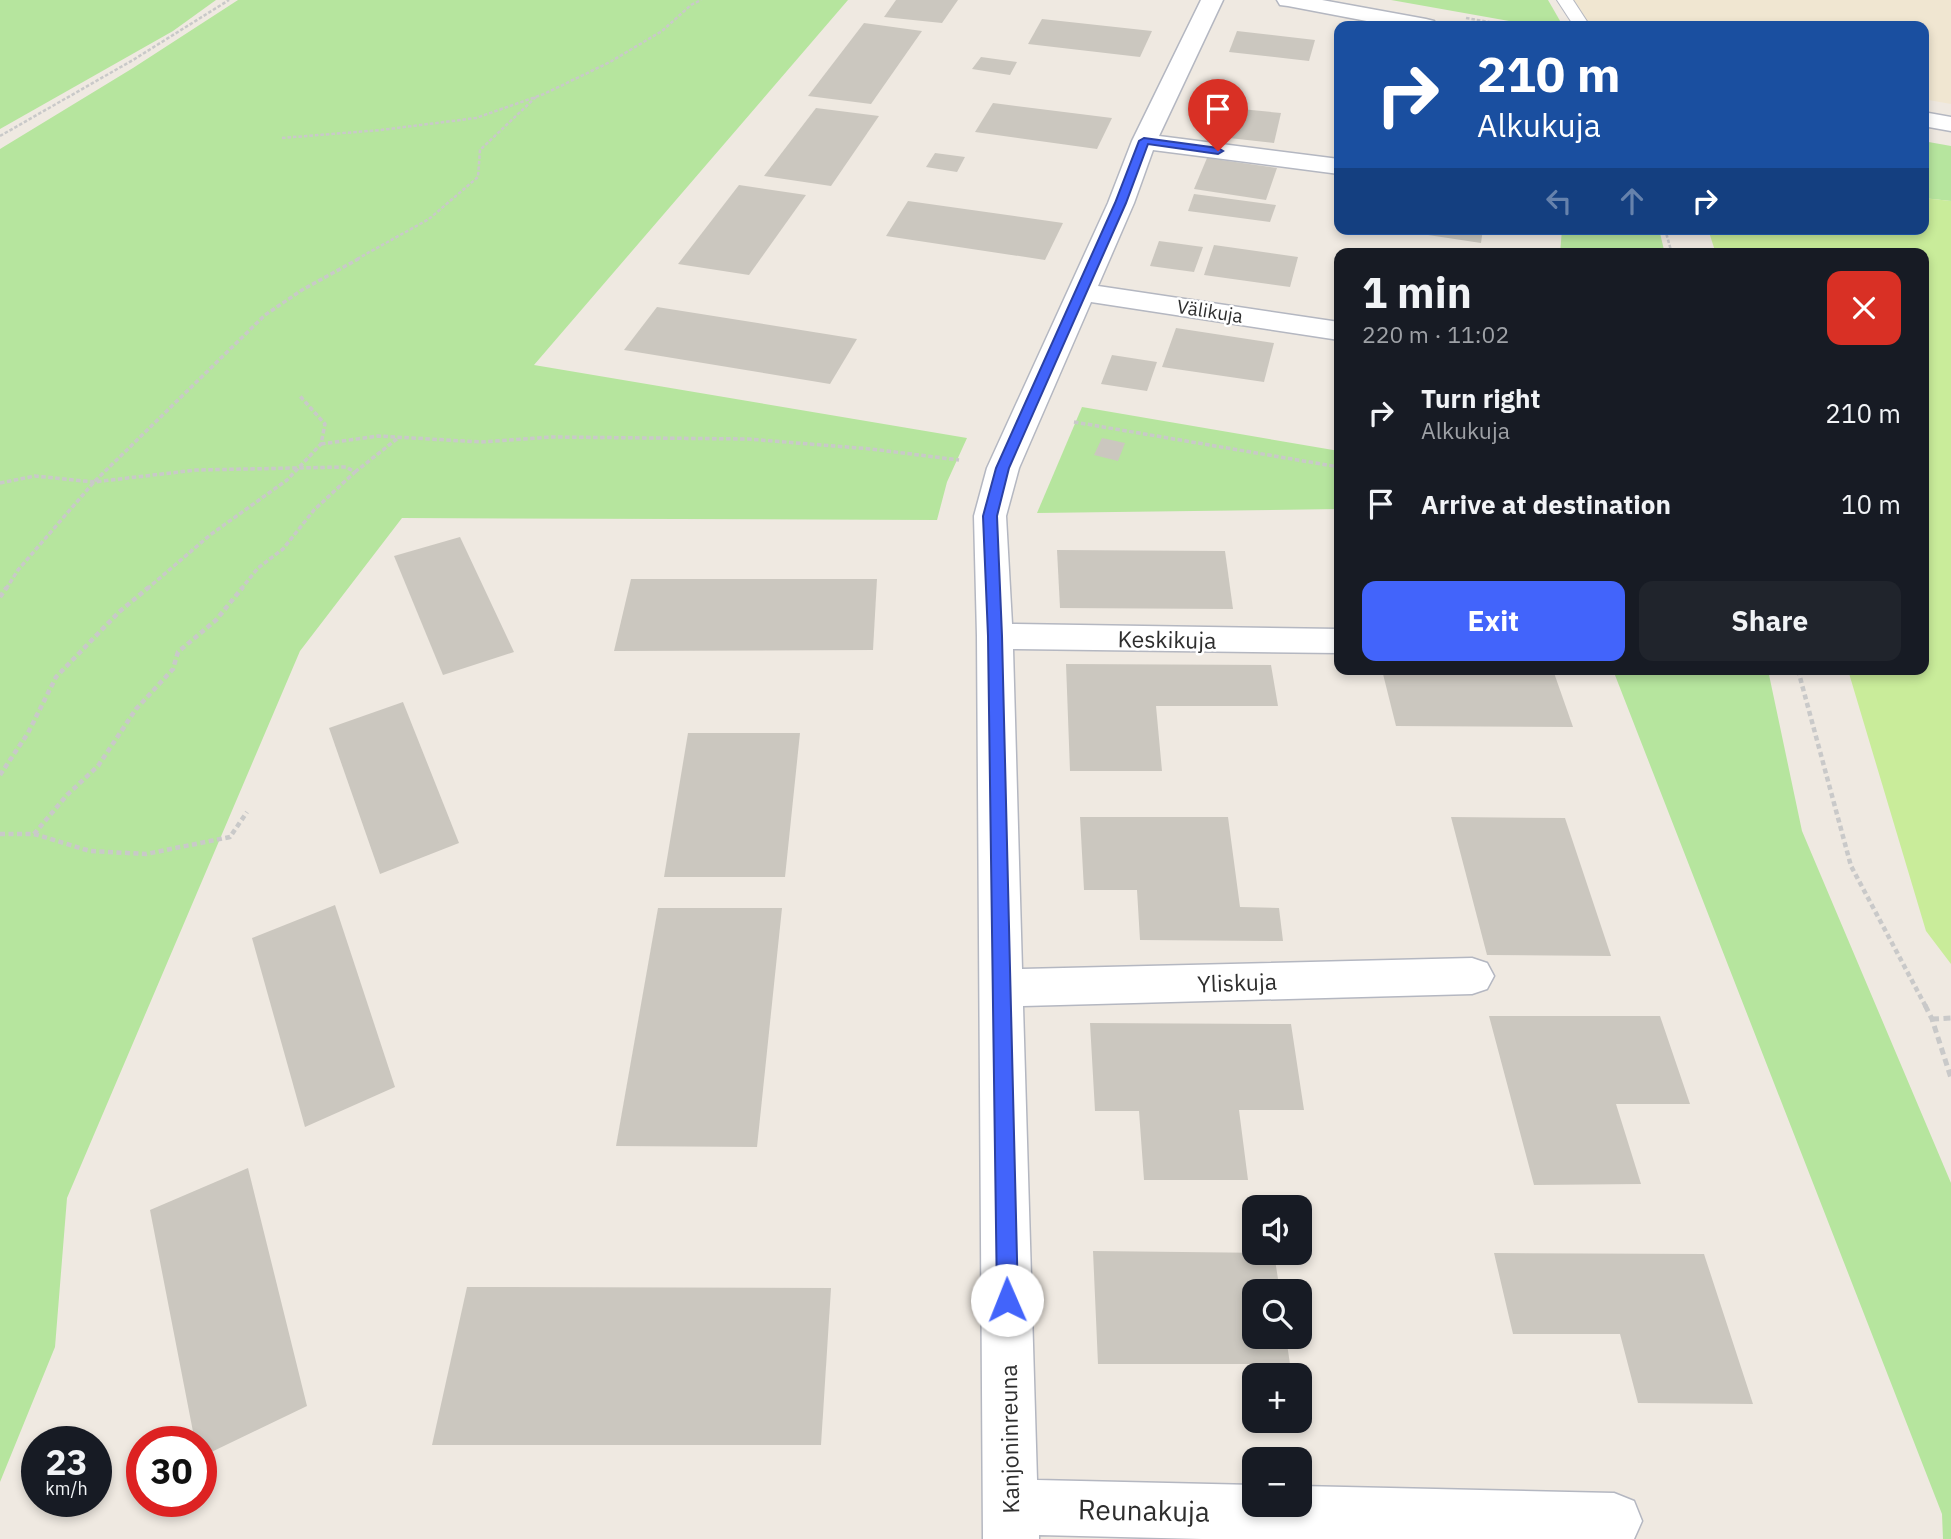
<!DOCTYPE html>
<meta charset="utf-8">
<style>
body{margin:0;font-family:"IBM Plex Sans",sans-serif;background:#20242c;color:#f1f3f6;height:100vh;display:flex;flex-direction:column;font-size:26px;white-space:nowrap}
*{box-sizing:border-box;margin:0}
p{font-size:23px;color:#9ea1a6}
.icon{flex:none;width:38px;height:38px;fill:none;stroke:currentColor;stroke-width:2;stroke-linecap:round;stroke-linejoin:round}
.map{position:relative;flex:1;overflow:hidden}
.panel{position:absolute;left:1334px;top:248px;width:595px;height:427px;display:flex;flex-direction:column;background:#171b24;border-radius:14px;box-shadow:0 4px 10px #0003}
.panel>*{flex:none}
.banner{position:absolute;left:1334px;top:21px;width:595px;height:214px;border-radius:14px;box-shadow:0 4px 10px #0003;background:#1a4fa0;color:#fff;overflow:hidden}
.buttons{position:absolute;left:1242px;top:1195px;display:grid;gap:14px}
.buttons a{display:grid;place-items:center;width:70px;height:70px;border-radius:14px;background:#171b24;box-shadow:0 4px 10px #0003;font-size:35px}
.speed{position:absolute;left:21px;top:1426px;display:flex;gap:14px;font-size:35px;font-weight:700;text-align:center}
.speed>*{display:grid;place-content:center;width:91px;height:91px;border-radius:50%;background:#171b24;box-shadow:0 4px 10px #0003;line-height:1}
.speed small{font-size:18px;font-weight:400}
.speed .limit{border:10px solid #d22;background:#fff;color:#111}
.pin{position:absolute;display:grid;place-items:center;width:60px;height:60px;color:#fff;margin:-72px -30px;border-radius:50% 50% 50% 0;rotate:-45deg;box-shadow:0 0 7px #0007}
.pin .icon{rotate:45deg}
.me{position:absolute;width:77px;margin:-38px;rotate:359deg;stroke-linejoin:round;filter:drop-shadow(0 0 5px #0008)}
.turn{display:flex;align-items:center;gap:24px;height:147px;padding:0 28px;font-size:32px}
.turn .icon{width:91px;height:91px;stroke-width:2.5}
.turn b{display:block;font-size:49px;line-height:60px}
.lanes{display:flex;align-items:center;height:66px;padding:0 28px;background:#0003;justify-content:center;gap:35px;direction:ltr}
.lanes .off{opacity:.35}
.round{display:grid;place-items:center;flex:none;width:74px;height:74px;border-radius:14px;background:#20242c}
.head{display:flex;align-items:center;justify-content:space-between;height:119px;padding:0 28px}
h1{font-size:42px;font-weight:700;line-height:52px}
.primary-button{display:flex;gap:14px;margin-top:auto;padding:14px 28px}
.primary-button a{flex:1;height:80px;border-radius:14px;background:#4264fb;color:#fff;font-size:28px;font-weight:700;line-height:80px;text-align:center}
.primary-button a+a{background:#20242c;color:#f1f3f6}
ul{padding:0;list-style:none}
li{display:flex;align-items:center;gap:21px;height:91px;padding:0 28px}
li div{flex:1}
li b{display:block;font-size:26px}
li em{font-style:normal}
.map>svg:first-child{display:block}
.education{fill:#f0e6d1}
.green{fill:#b6e59e}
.pitch{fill:#c9ec9a}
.building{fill:#cbc7bf}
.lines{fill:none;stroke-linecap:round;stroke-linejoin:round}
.service-casing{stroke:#b4b7c1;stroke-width:2}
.minor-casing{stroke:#b4b7c1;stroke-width:3}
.path-far3{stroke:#c9c9c9;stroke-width:2.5;stroke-dasharray:3.5 2;stroke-linecap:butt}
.path-far2{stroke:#c9c9c9;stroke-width:3.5;stroke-dasharray:4.5 2.5;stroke-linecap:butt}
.path-far1{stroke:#c9c9c9;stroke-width:4.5;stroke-dasharray:5 3.5;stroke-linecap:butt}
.path{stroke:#c9c9c9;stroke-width:5;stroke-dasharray:7 4.5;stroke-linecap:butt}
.service{fill:#fff;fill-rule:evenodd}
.minor{fill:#fff;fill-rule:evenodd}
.route{fill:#4264fb;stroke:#2b41a3;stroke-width:2}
.labels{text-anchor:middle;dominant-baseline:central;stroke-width:5;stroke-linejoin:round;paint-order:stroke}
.far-street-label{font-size:19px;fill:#2e2e2e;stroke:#fff}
.street-label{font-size:23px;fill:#2e2e2e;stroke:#fff}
.near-street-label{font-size:28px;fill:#2e2e2e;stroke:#fff}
</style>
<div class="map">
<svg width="1951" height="1539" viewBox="0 0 1951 1539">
<rect width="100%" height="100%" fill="#efe9e1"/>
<polygon class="education" points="1572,0 1951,0 1951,104 1923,99 1923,26 1588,26"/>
<g class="green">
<polygon points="0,0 216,0 173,31 0,129"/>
<polygon points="238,0 848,0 534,365 967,438 947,482 937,520 402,518 300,651 67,1198 55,1347 0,1482 0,149 133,68"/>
<polygon points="1391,0 1548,0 1563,26 1537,26"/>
<polygon points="1923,141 1951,146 1951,201 1923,198"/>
<polygon points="1562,229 1659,229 1665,254 1560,254"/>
<polygon points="1082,407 1339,451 1339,509 1037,513"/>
<polygon points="1613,670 1768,670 1802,831 1951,1183 1951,1539 1943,1539 1942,1514"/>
</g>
<polygon class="pitch" points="1923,198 1951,201 1951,964 1926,931 1848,670 1923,670 1923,254 1716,254 1708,229 1923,229"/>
<g class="building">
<polygon points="896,0 958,0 942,23 884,17"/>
<polygon points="1042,19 1152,31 1140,57 1028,44"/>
<polygon points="864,23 922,31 871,104 808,96"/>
<polygon points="1237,31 1315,40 1309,61 1229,52"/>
<polygon points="981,57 1017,62 1010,75 972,69"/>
<polygon points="993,103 1112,118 1097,149 975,132"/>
<polygon points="1210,106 1281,113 1274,143 1202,135"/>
<polygon points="816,108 879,116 831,186 764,176"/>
<polygon points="935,153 965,157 957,172 926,167"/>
<polygon points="1207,158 1277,168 1266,200 1194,189"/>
<polygon points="739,185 806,195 749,275 678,264"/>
<polygon points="1194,194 1276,205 1270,222 1188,211"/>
<polygon points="908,201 1063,223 1045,260 886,236"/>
<polygon points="1416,229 1483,229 1481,243 1415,233"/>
<polygon points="1159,241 1203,247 1194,272 1150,266"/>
<polygon points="1214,245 1298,257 1290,287 1204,275"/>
<polygon points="657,307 857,339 830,384 624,350"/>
<polygon points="1176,328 1274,343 1264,382 1162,367"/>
<polygon points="1112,355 1157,362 1147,391 1101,384"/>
<polygon points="1102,438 1125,443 1118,461 1094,455"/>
<polygon points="460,537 514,652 443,675 394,556"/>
<polygon points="1057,550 1225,551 1233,609 1060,608"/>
<polygon points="631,579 877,579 873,650 614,651"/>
<polygon points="1066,664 1271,665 1278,706 1156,706 1162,771 1070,771"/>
<polygon points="1382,670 1553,670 1573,727 1396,726"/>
<polygon points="403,702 459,843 380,874 329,728"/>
<polygon points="688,733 800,733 785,877 664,877"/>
<polygon points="1080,817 1228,817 1240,907 1279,908 1283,941 1140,940 1137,890 1084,890"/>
<polygon points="1451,817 1565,818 1611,956 1487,955"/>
<polygon points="335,905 395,1087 305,1127 252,938"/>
<polygon points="658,908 782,908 757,1147 616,1146"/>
<polygon points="1489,1016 1660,1016 1690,1104 1616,1104 1641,1184 1534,1185"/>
<polygon points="1090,1023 1291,1024 1304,1110 1239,1110 1248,1180 1144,1180 1139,1111 1095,1111"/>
<polygon points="248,1168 307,1406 201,1457 201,1442 195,1442 150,1210"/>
<polygon points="1093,1251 1274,1253 1280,1292 1255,1292 1255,1337 1286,1337 1290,1364 1098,1364"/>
<polygon points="1494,1253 1704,1254 1753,1404 1638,1403 1620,1334 1513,1334"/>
<polygon points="467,1287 831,1288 821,1445 432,1445"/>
</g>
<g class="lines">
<defs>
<polygon id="service" points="1557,0 1573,0 1590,26 1574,26"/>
<g id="minor">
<polygon points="1201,0 1223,0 1159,136 1339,159 1339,174 1153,150 1134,203 1098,286 1339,322 1339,340 1091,302 1019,468 1006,516 1012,624 1339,629 1339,653 1013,649 1022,969 1472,958 1487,963 1494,976 1487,989 1472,994 1023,1006 1037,1480 1255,1485 1255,1505 1300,1505 1300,1486 1614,1493 1634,1501 1642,1521 1634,1539 1202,1539 1039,1535 1039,1539 983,1539 977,636 974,516 987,468 1108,203 1132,141"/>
<polygon points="1277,0 1322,0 1426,19 1434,21 1437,26 1393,26 1288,6 1280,5"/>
<polygon points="1923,112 1951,117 1951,131 1923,126"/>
</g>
</defs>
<use href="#service" class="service-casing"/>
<use href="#minor" class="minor-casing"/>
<g class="path-far3">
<polyline points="1466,18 1512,26"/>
<polyline points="0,136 133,60 229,0"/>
<polyline points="282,138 381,130 476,118 544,94 610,62 662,31 691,5 701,0"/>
<polyline points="1665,229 1672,254"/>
<polyline points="357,259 429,219 478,177 480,150 536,97"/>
</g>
<g class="path-far2">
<polyline points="1074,422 1339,467"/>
<polyline points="321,444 378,436 481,442 551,437 748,439 871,449 959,460"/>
<polyline points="355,472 398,438"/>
<polyline points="0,483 35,476 94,482 196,470 346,467 355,472 314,510 283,549 258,568 241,589"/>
<polyline points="6,589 18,570 94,482 265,315 302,290 360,258"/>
<polyline points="147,589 210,535 287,480 321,444 325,424 299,395"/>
</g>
<g class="path-far1">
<polyline points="0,597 7,587"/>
<polyline points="1798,670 1851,866 1926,1007"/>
<polyline points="0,775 28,733 56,677 119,612 149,587"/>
<polyline points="0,834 34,834 90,851 146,854 230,837 247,812"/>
<polyline points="34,834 67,795 98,766 136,709 173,669 178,652 216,620 243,587"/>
</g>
<g class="path">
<polyline points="1925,1005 1932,1019 1951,1078"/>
<polyline points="1932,1019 1951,1018"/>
</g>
<use href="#service" class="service"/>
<use href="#minor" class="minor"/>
</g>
<polygon class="route" points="1144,138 1218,148 1223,151 1218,154 1148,144 1126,203 1009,468 997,516 1002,636 1018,1300 1015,1308 1007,1311 1000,1308 997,1300 988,636 983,516 996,468 1115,203 1139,141"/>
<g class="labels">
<g class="far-street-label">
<text transform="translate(1210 311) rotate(9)">Välikuja</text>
</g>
<g class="street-label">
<text transform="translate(1167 639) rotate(1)">Keskikuja</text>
<text transform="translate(1237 982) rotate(-2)">Yliskuja</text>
<text transform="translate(1009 1439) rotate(-91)">Kanjoninreuna</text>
</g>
<g class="near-street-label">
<text transform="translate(1144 1510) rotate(1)">Reunakuja</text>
</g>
</g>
</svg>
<div class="buttons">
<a><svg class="icon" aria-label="sound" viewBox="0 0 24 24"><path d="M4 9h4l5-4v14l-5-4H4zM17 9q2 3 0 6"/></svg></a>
<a><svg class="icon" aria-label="search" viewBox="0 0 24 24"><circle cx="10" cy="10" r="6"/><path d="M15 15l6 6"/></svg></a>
<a>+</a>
<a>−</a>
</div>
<div class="speed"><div>23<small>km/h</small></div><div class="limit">30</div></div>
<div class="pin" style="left:1218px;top:151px;background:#d93025"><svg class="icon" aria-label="arrive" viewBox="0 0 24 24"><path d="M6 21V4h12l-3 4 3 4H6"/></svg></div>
<svg class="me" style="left:1007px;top:1300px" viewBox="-20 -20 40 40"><circle r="19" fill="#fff"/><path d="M0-13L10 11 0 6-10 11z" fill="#4264fb"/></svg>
<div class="banner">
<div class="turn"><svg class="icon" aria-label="right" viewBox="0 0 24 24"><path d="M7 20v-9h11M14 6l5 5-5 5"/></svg><div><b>210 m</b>Alkukuja</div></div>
<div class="lanes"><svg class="icon off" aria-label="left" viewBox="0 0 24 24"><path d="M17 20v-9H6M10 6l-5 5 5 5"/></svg><svg class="icon off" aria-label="ahead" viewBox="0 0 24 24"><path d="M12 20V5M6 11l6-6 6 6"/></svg><svg class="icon" aria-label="right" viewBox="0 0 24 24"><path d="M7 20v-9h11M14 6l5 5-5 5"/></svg></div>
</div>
<section class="panel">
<div class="head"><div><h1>1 min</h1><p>220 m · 11:02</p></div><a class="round" style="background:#d93025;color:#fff"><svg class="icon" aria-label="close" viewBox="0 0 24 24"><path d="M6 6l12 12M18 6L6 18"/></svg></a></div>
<ul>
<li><svg class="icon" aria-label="right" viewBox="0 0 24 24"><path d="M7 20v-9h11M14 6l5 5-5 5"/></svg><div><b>Turn right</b><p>Alkukuja</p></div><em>210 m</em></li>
<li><svg class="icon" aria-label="arrive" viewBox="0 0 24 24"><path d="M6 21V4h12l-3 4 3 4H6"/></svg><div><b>Arrive at destination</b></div><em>10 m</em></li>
</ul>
<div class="primary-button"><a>Exit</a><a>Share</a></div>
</section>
</div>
